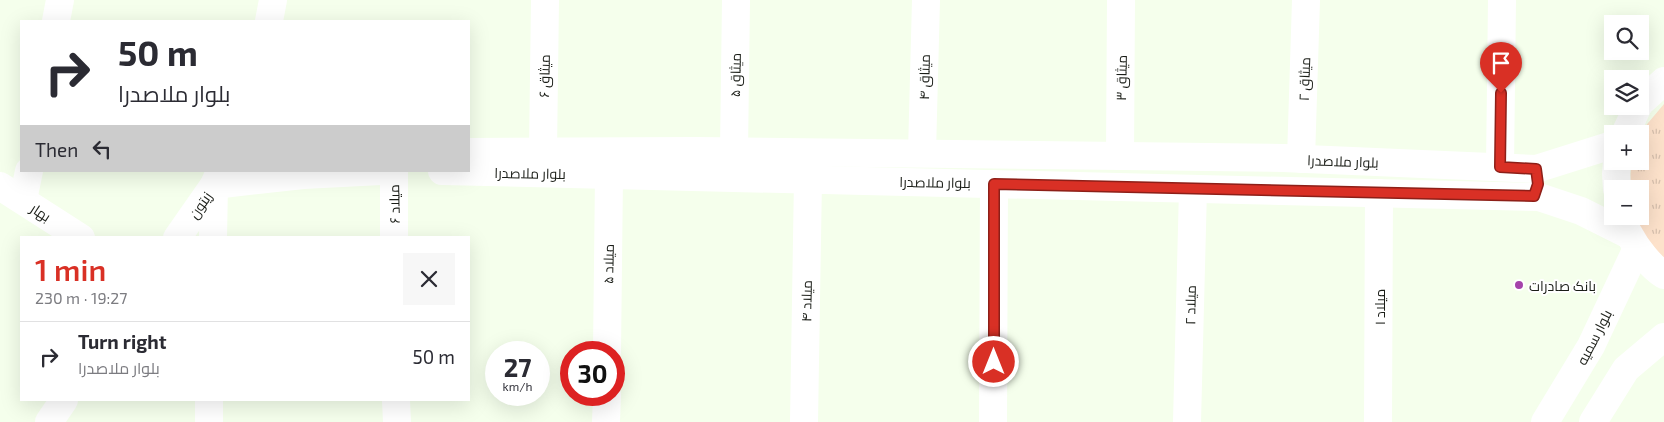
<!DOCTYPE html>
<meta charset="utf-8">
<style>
body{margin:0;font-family:"Exo 2",Cairo,sans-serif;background:#f7f7f7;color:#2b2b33;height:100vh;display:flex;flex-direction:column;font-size:19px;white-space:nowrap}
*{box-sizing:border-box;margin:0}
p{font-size:16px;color:#7c7c81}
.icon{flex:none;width:28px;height:28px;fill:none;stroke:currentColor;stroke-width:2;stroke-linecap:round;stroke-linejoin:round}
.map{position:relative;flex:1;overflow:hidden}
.details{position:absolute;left:20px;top:236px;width:450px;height:165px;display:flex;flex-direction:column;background:#fff;border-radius:0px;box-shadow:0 5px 20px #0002}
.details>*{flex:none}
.banner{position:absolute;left:20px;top:20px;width:450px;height:152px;border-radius:0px;box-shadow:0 5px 20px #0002;background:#fff;color:#2b2b33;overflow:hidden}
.fabs{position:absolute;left:1604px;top:15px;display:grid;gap:10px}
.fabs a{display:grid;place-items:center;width:45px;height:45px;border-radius:0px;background:#fff;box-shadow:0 5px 20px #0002;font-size:25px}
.speed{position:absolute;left:485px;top:341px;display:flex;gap:10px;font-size:25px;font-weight:700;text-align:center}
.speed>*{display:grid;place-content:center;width:65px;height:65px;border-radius:50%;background:#fff;box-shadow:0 5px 20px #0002;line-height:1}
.speed small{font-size:12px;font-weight:400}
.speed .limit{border:8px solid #d22;background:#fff;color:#111}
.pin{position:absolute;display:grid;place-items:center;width:42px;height:42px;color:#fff;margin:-51px -21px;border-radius:50% 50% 50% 0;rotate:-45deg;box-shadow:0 0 5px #0007}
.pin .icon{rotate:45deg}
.me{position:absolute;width:55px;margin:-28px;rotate:0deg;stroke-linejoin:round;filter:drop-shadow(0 0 4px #0008)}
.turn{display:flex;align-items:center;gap:18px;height:105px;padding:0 15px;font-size:22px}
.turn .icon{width:65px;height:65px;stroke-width:2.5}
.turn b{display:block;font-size:35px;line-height:42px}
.then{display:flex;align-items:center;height:48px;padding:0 15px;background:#0003;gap:10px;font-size:19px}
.round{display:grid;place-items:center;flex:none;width:52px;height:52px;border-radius:0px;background:#f7f7f7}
.head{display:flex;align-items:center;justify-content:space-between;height:85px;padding:0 15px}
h1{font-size:30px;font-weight:600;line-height:38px;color:#d93025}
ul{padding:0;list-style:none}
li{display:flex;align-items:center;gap:15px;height:70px;padding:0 15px;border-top:1px solid #e1e1e2}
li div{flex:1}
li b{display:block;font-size:19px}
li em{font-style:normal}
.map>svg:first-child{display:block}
.grass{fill:url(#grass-tufts)}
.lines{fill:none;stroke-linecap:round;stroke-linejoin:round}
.street{stroke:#fff;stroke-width:28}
.secondary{stroke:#fff;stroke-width:28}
.route-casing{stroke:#8d1f18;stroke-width:12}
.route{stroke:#d93025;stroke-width:9}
.poi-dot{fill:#a543aa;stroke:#fff;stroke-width:2}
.labels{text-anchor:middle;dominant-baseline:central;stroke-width:4;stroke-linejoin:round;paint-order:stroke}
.street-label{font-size:14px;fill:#1a1d17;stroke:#fff}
.poi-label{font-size:14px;fill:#1a1d17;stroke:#fff;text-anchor:start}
</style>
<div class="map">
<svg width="1664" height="422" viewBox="0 0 1664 422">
<defs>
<pattern id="grass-tufts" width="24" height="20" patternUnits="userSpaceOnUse" patternTransform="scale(1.25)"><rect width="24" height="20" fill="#fde2cb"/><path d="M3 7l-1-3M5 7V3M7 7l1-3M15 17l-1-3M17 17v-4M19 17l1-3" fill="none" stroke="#d8c1ae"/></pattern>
</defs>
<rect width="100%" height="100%" fill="#f5ffec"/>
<polygon class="grass" points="1664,104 1664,259 1640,230 1636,216 1640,216 1640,189 1630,189 1631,162 1640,161 1640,137 1643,129"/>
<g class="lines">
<g class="street">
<polyline points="56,21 60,0"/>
<polyline points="543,151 545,0"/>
<polyline points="734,151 736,0"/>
<polyline points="922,153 926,0"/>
<polyline points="1120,156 1121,0"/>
<polyline points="1301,159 1306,0"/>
<polyline points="1500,167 1502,0"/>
<polyline points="394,171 394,238"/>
<polyline points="0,186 81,238"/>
<polyline points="23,200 29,171"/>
<polyline points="213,238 214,185"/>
<polyline points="607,352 609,175"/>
<polyline points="396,400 397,422"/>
<polyline points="209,422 209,400"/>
<polyline points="606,422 607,395"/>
<polyline points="804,422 808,179"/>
<polyline points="993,422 994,184"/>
<polyline points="1187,422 1193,189"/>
<polyline points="1378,422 1379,193"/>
</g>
<g class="secondary">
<polyline points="269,21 273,0"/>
<polyline points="1640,103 1664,81"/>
<polyline points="1625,134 1638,106"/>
<polyline points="469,152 696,151 1283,158 1536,169 1612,145"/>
<polyline points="442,171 1539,197 1581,211 1629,235"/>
<polyline points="214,185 303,175 381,171"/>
<polyline points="1617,189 1616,174 1617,161"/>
<path d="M1629 234C1637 249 1650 266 1664 275"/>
<polyline points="177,238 214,185 220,171"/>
<polyline points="49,422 64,400"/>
<polyline points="1545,422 1591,346 1637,248"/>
<polyline points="1593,422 1626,369 1664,337"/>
</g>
</g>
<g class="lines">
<defs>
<polyline id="route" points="994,362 994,184 1534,196 1538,184 1536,169 1500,167 1501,93"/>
</defs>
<use href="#route" class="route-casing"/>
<use href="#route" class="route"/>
</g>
<circle class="poi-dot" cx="1519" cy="285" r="5"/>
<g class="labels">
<g class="street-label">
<text transform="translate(735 75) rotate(-89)">میثاق ۵</text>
<text transform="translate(544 76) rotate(-89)">میثاق ۶</text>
<text transform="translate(924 77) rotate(-89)">میثاق ۴</text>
<text transform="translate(1121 78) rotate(-89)">میثاق ۳</text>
<text transform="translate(1304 79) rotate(-88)">میثاق ۲</text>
<text transform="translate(1343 161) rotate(2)">بلوار ملاصدرا</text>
<text transform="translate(530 173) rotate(1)">بلوار ملاصدرا</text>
<text transform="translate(935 182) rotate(1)">بلوار ملاصدرا</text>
<text transform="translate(394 204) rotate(-91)">میلاد ۶</text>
<text transform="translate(200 205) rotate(-55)">زیتون</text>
<text transform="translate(41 212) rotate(33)">بهار</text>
<text transform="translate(608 264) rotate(-89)">میلاد ۵</text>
<text transform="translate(806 301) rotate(-89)">میلاد ۴</text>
<text transform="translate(1190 305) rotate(-89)">میلاد ۲</text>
<text transform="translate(1379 307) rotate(-90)">میلاد ۱</text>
<text transform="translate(1594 337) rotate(-63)">بلوار سمیه</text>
</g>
<g class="poi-label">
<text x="1529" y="285">بانک صادرات</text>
</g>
</g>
</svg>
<div class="fabs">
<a><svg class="icon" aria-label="search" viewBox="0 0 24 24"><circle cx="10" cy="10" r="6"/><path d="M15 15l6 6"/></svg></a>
<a><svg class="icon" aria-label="layers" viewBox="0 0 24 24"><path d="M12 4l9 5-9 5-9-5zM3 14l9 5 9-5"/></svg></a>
<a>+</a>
<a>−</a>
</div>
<div class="speed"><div>27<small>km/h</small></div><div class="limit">30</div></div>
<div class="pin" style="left:1501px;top:93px;background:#d93025"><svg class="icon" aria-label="arrive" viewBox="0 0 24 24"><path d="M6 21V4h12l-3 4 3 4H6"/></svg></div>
<svg class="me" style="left:994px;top:362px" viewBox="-20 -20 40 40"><circle r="17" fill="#d93025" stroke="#fff" stroke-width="3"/><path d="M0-11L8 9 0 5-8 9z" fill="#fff"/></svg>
<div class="banner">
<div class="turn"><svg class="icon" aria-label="right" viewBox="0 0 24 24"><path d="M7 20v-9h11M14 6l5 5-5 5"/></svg><div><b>50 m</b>بلوار ملاصدرا</div></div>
<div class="then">Then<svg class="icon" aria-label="left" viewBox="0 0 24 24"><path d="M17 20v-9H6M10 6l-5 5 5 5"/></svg></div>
</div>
<section class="details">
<div class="head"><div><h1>1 min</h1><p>230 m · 19:27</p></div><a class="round"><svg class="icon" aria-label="close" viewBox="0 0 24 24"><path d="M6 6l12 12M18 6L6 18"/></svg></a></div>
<ul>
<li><svg class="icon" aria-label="right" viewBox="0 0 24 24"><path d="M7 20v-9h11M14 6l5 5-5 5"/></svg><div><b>Turn right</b><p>بلوار ملاصدرا</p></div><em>50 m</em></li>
</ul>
</section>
</div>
